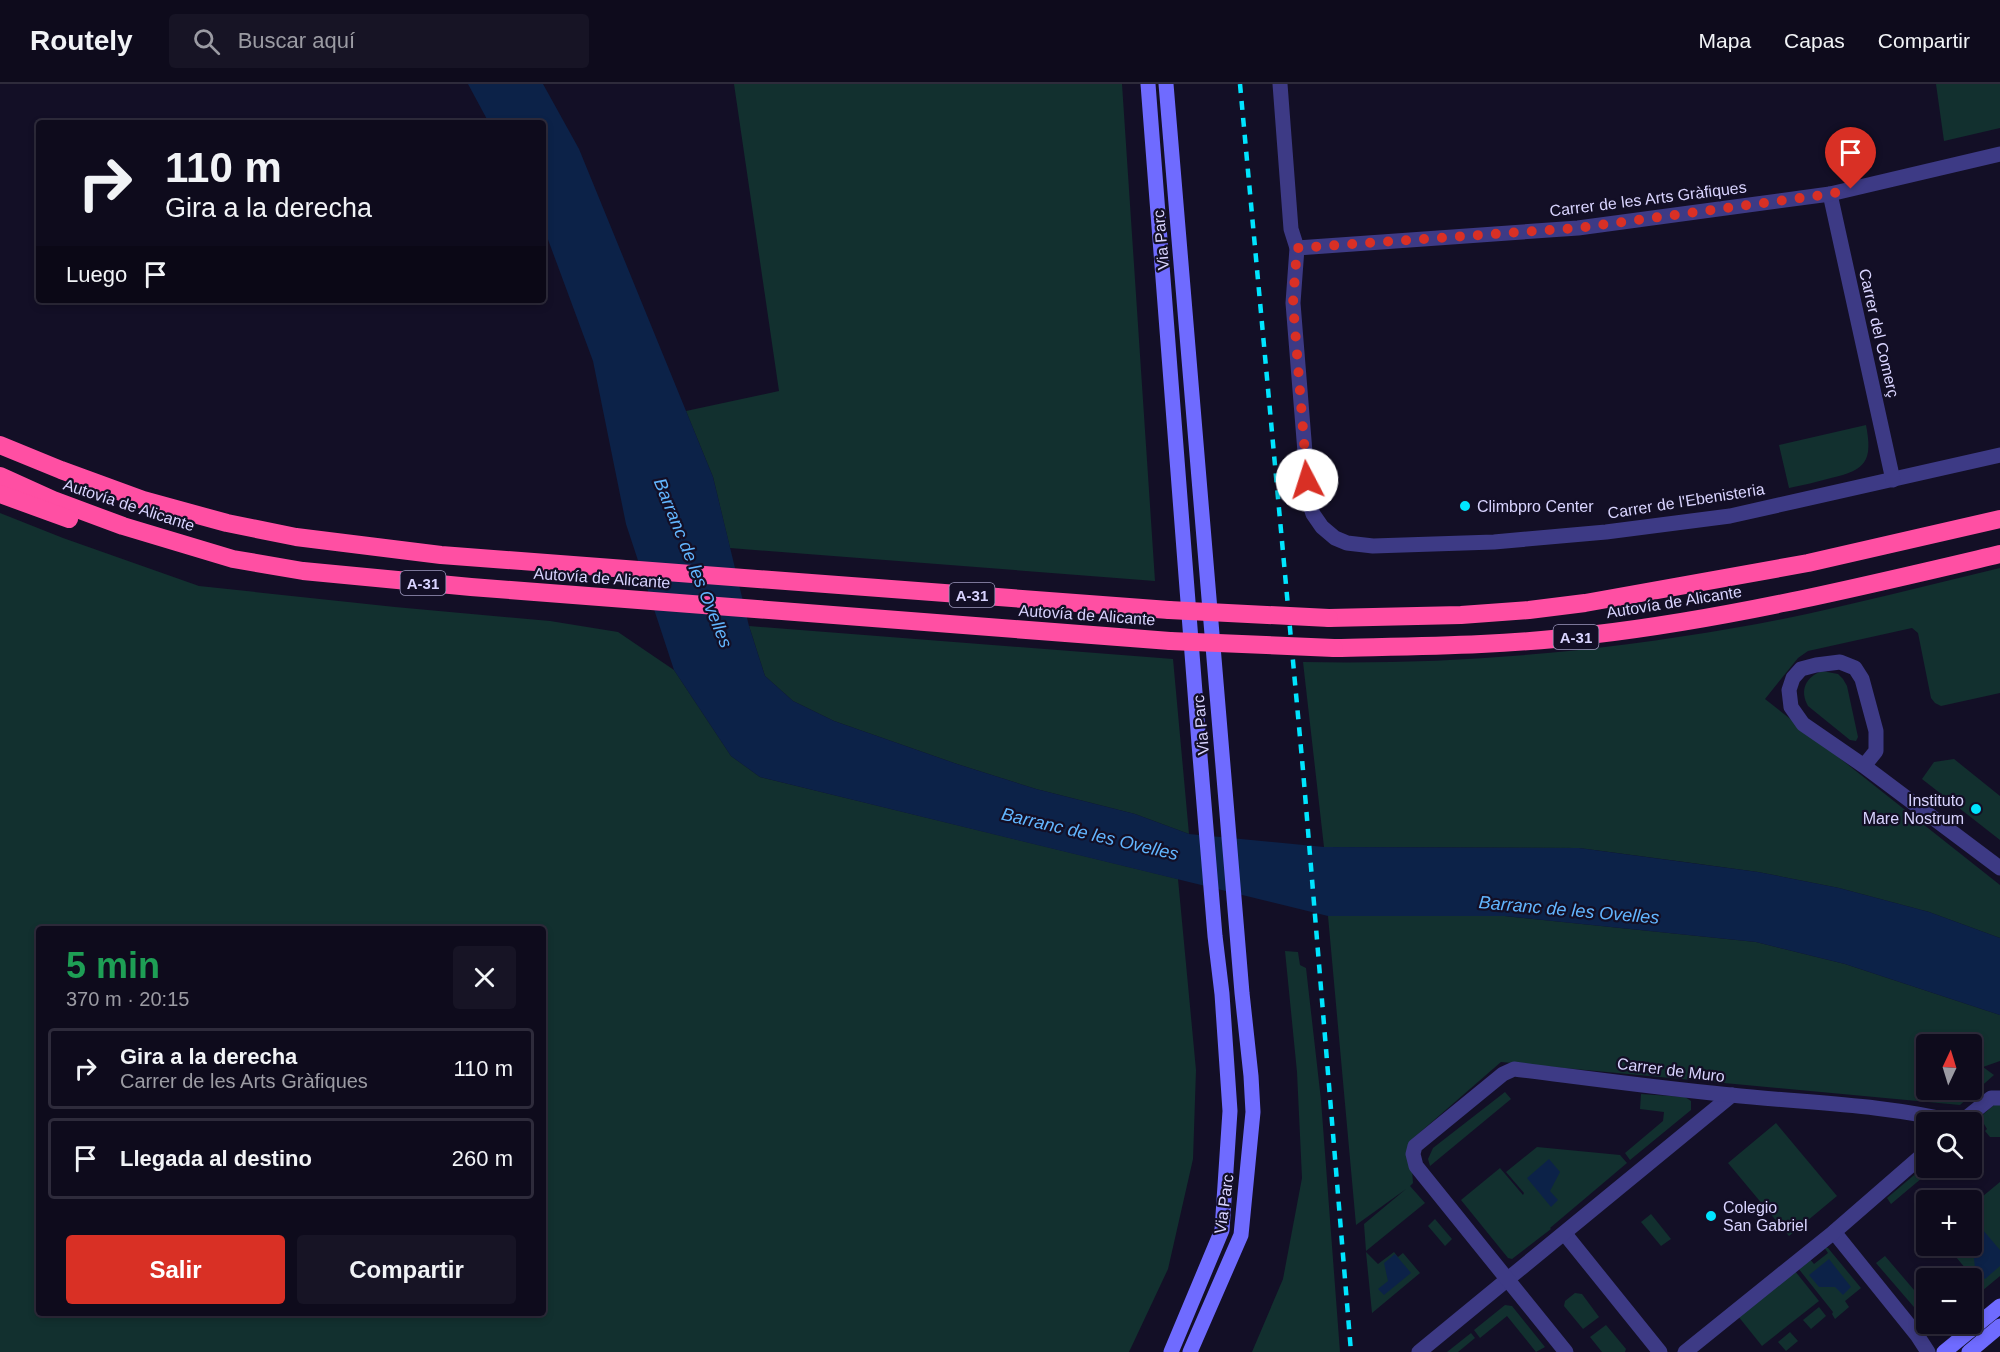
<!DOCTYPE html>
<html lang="es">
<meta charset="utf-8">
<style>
body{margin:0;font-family:Arial,sans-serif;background:#171425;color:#f1f3f6;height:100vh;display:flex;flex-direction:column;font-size:22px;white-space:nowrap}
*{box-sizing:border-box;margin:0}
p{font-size:20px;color:#9b9ba3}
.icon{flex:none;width:33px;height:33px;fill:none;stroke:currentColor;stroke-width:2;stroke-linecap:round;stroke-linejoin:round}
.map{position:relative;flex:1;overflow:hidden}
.drawer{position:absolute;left:36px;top:842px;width:510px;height:390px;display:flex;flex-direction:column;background:#0e0b1c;border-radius:6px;box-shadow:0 3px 9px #0003,0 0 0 2px #2e2b3b}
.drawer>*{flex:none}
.banner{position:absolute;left:36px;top:36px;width:510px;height:183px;border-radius:6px;box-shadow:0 3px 9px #0003,0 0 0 2px #2e2b3b;background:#0e0b1c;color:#f1f3f6;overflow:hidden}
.needle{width:39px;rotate:4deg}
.buttons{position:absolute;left:1916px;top:950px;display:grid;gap:12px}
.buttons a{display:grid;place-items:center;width:66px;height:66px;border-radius:6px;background:#0e0b1c;box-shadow:0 3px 9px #0003,0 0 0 2px #2e2b3b;font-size:30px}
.pin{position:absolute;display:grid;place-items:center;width:51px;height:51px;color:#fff;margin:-62px -26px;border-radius:50% 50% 50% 0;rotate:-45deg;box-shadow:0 0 6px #0007}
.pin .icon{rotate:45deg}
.me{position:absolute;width:66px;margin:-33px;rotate:355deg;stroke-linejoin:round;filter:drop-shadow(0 0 4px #0008)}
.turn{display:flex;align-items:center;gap:21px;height:126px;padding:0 30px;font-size:27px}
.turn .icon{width:78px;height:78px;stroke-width:2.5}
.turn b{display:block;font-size:42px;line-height:51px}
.then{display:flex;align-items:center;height:57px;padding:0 30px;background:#0003;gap:12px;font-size:22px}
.round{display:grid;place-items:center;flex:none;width:63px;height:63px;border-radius:6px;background:#171425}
.summary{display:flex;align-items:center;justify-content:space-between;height:102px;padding:0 30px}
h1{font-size:36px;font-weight:700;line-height:45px;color:#1e9e55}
.action{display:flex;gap:12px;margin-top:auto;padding:12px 30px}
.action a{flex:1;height:69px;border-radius:6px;background:#d93025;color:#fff;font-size:24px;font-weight:700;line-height:69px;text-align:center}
.action a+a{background:#171425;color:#f1f3f6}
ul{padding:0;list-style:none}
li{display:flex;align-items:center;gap:18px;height:81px;margin:0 12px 9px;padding:0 18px;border:3px solid #2e2b3b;border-radius:6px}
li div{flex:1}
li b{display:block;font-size:22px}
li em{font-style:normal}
header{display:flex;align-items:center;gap:36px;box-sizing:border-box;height:84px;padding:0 30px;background:#0e0b1c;border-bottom:2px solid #2e2b3b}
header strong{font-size:28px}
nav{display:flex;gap:33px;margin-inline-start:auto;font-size:21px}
.search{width:420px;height:54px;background:#171425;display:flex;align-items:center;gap:15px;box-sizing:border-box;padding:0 21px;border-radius:6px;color:#9b9ba3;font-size:22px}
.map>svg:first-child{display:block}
.green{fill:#12302f;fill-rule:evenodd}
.water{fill:#0c2248}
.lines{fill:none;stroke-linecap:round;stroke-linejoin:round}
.street{stroke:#3d3a85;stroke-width:15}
.secondary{stroke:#6f6bff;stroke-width:15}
.highway{stroke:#ff4fa3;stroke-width:18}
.rail{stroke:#00e5ff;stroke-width:4.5;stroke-dasharray:9 8;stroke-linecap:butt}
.highway-bridge{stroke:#ff4fa3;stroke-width:18}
.route{stroke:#d93025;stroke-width:10;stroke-dasharray:0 18}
.poi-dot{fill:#00e5ff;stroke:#130f26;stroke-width:2}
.labels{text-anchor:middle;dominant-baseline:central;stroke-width:4.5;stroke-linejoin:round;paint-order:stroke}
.shield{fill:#130f26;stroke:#9e99be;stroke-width:1.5}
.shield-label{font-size:15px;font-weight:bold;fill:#d9d4ff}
.street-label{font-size:16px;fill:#d9d4ff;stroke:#130f26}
.poi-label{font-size:16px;fill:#d9d4ff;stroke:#130f26;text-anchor:start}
.water-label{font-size:18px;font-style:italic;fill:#62b6ff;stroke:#130f26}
</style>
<header>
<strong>Routely</strong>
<div class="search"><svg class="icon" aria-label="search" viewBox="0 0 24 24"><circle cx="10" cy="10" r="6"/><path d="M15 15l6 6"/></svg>Buscar aquí</div>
<nav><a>Mapa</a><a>Capas</a><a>Compartir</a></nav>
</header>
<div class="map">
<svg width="2000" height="1268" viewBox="0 0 2000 1268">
<rect width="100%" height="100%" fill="#130f26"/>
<g class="green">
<polygon points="734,0 1122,0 1155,497 730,464 713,393 686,327 779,307"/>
<polygon points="1936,0 2000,0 2000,44 1944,57"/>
<path d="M1866 341C1873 377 1866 386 1831 394 1817 398 1803 401 1789 404L1779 361Z"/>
<path d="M0 429 63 454 199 502 395 523 550 537 618 548 674 586 731 672 760 693 1178 795 1196 986 1193 1075 1168 1185 1129 1268H0ZM39 844H543V1228H39Z"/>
<path d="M2000 484V609L1941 622 1935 619 1931 614 1918 549 1912 544 1808 567 1798 574 1765 615 2000 801V854L1929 828 1839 804 1758 788 1692 779 1579 764 1324 763 1303 578C1447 581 1591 569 1734 544 1823 529 1911 505 2000 484Z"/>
<polygon points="749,542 1173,575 1189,750 1135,730 1036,705 957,680 834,637 793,617 765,592"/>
<path d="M1822 587 1838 590 1843 595 1847 602 1858 653 1856 657 1850 656 1808 622C1799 606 1806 593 1822 587Z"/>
<polygon points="1954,675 2000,712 2000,756 1922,695 1934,678"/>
<path d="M1328 832H1505L1756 858 1845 880 2000 931V977L1983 983 1994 991 1960 1021 1501 978 1410 1057 1413 1099 1410 1102 1425 1119 1366 1167 1364 1140 1406 1105 1356 1141ZM1926 960H1971V1005H1926Z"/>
<polygon points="1285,867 1298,868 1300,881 1306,884 1321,1016 1340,1268 1252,1268 1283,1195 1302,1094 1297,988"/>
<polygon points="1505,1008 1511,1015 1430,1082 1428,1075 1433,1064"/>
<polygon points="1641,1010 1685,1013 1691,1017 1691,1026 1630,1076 1625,1069 1663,1037 1664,1028 1640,1025"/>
<polygon points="2000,1020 2000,1053 1990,1053 1985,1047 1987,1045 1984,1040 1971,1050 1971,1041 1994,1021"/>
<polygon points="1776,1039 1837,1112 1789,1152 1728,1079"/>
<polygon points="1537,1063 1620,1071 1627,1079 1550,1144 1551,1145 1512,1175 1508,1174 1461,1116 1500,1084 1523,1111 1524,1109 1506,1088"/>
<polygon points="1926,1081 1926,1083 1935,1083 1891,1120 1887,1114"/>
<polygon points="2000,1098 2000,1192 1971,1216 1971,1201 1976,1197 1946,1161 1971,1161 1971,1122"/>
<polygon points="1651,1130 1671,1155 1661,1162 1641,1138"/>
<polygon points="1435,1135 1452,1155 1445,1162 1428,1142"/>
<polygon points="1824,1163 1828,1164 1861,1204 1845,1217 1849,1223 1835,1235 1832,1230 1833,1228 1798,1184 1809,1174 1814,1180 1828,1169"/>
<polygon points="1366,1168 1378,1180 1394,1168 1398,1173 1403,1169 1420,1189 1372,1229"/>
<polygon points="1885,1172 1926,1220 1926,1237 1876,1179"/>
<polygon points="1795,1187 1819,1217 1762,1262 1738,1232"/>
<polygon points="1575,1209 1582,1210 1599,1233 1583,1245 1564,1222 1565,1217"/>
<polygon points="1505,1221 1512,1222 1545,1263 1536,1268 1507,1232 1480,1254 1474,1246"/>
<polygon points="1819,1223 1826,1232 1811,1245 1803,1236"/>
<polygon points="1606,1241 1626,1265 1625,1268 1602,1268 1590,1253"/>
<polygon points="1790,1248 1798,1257 1786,1267 1778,1258"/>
<polygon points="1471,1249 1475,1254 1458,1268 1447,1268"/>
</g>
<g class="water">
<polygon points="468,0 543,0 579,65 713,393 749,542 765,592 793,617 834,637 957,680 1036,705 1135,730 1189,750 1324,763 1579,764 1758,788 1839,804 1929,828 2000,854 2000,931 1845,880 1756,858 1505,832 1328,832 760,693 731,672 674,586 626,440 593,277 543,142 543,39 489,39"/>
<polygon points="1549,1075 1560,1088 1550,1107 1558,1116 1551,1123 1527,1094"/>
<polygon points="1977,1139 2000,1166 2000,1182 1985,1195 1975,1184 1973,1166 1980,1160 1971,1148 1971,1144"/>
<polygon points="1395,1170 1411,1189 1384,1211 1378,1205 1388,1197 1384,1179"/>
<polygon points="1829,1175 1851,1203 1843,1211 1835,1203 1819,1203 1809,1191"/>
</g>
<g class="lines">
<g class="street">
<polyline points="1280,0 1291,145 1297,164 1293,219 1309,418 1313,430 1322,443 1335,454 1347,459 1373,462 1494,458 1606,448 1730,432 2000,371"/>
<polyline points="1830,110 1893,396"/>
<polyline points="1297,164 1578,144 1830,110 2000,70"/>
<polyline points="1864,682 1876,667 1876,647 1862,595 1855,584 1840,578 1816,581 1801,585 1793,594 1789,606 1791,623 1803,640 1864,682 2000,784"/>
<polyline points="1961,1038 1991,1014 2000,1014"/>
<polyline points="1834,1148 1917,1251 1928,1268"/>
<polyline points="1565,1150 1660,1268"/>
<polyline points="1419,1268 1732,1011"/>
<path d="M1566 1268 1416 1082 1413 1070 1415 1062 1503 990 1514 985C1586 994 1658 1004 1731 1011 1806 1019 1882 1020 1956 1038"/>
<polyline points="1685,1268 1834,1148 1926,1068"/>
</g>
<g class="secondary">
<polyline points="1148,0 1199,660 1215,852 1222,910 1230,1027 1222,1146 1171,1268"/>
<polyline points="1166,0 1242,909 1251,992 1253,1028 1241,1151 1190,1268"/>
<polyline points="1944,1268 2000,1222"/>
<polyline points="1969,1268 2000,1242"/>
</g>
<g class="highway">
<polyline points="0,361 61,386 143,416 227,439 296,453 441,471 1169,526"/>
<polyline points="0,392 53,416 123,442 233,475 303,487 471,503 1170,557"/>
<polyline points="0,410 69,435"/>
<polyline points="1329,534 1461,531 1529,526 1585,519 1808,479 2000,435"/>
<path d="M1334 564C1419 562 1504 562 1589 551 1728 535 1864 502 2000 470"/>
</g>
<polyline class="rail" points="1240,0 1303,686 1351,1268"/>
<g class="highway-bridge">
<polyline points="1169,526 1329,534"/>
<polyline points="1170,557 1334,564"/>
</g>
</g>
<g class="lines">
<polyline class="route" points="1307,396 1293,219 1297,164 1578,144 1830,110 1851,105"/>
</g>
<g class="poi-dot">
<circle cx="1465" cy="422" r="6"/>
<circle cx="1976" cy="725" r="6"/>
<circle cx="1711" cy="1132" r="6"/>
</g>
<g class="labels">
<g class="shield">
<rect x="400.5" y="487" width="45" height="24" rx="4.5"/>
<rect x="949.5" y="499" width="45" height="24" rx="4.5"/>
<rect x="1553.5" y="541" width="45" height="24" rx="4.5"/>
</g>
<g class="shield-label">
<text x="423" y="499">A-31</text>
<text x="972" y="511">A-31</text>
<text x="1576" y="553">A-31</text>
</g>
<g class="street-label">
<text transform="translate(1648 115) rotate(-7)">Carrer de les Arts Gràfiques</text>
<text transform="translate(1161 156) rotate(-95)">Via Parc</text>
<text transform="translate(1879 249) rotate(77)">Carrer del Comerç</text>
<text transform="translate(1686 417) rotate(-9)">Carrer de l'Ebenisteria</text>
<text transform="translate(129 421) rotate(18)">Autovía de Alicante</text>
<text transform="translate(602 494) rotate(4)">Autovía de Alicante</text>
<text transform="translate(1674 518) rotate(-9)">Autovía de Alicante</text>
<text transform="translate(1087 531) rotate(4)">Autovía de Alicante</text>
<text transform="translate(1201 641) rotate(-95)">Via Parc</text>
<text transform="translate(1671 986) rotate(7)">Carrer de Muro</text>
<text transform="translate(1224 1120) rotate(-82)">Via Parc</text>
</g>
<g class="poi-label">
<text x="1477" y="422">Climbpro Center</text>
<text x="1964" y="716" text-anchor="end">Instituto<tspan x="1964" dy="18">Mare Nostrum</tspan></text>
<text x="1723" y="1123">Colegio<tspan x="1723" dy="18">San Gabriel</tspan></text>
</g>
<g class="water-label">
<text transform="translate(693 479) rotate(68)">Barranc de les Ovelles</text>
<text transform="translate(1090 750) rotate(13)">Barranc de les Ovelles</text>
<text transform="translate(1569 826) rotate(5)">Barranc de les Ovelles</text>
</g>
</g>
</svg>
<div class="buttons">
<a><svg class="needle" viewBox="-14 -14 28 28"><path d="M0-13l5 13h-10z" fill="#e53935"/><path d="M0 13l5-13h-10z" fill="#9b9ba3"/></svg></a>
<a><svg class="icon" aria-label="search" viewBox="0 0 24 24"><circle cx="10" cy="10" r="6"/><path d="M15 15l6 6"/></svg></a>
<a>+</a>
<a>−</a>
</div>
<div class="pin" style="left:1851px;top:105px;background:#d93025"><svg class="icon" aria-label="arrive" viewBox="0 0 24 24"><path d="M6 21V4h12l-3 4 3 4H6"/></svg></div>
<svg class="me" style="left:1307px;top:396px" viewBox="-20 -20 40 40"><circle r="19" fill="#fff"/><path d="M0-13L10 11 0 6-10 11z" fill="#d93025"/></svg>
<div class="banner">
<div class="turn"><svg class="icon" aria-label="right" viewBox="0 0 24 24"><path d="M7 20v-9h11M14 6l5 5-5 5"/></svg><div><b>110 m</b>Gira a la derecha</div></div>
<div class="then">Luego<svg class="icon" aria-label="arrive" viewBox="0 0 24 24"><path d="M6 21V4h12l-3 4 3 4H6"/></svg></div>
</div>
<section class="drawer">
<div class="summary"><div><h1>5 min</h1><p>370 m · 20:15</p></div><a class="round"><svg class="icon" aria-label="close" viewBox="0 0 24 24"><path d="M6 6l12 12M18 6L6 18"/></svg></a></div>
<ul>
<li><svg class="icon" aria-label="right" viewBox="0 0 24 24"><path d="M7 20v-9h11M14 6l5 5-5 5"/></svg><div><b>Gira a la derecha</b><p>Carrer de les Arts Gràfiques</p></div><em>110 m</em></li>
<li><svg class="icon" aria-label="arrive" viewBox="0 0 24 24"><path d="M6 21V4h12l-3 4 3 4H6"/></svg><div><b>Llegada al destino</b></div><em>260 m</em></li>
</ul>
<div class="action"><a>Salir</a><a>Compartir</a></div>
</section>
</div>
